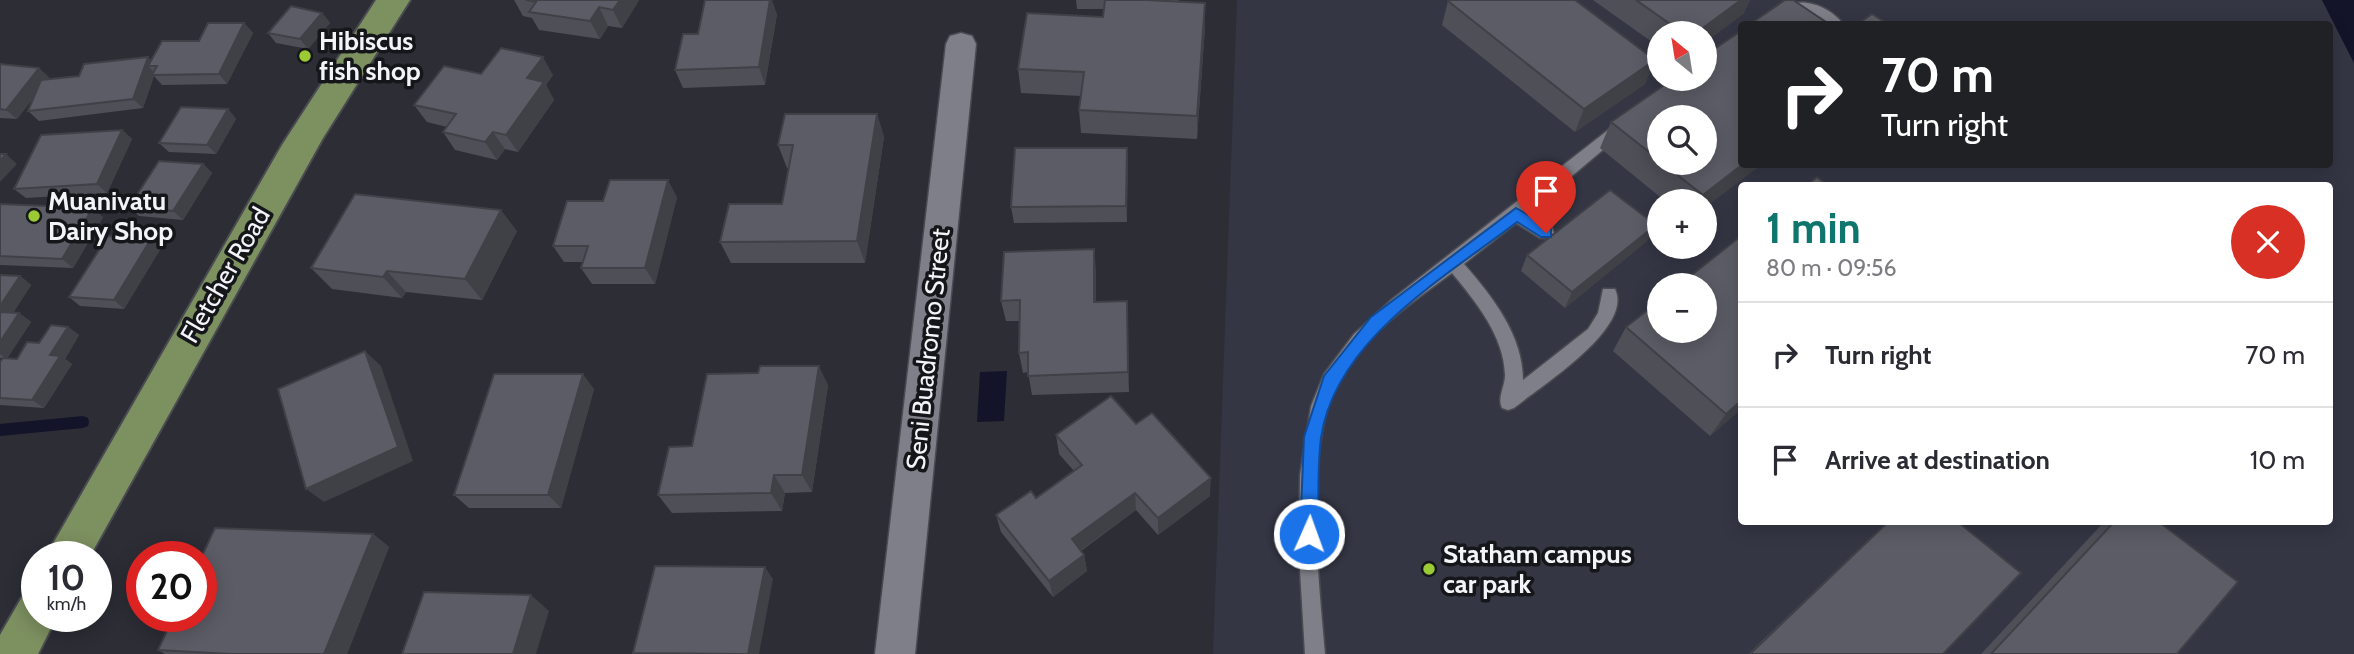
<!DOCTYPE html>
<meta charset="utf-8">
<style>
body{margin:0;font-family:Cabin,sans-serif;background:#f7f7f7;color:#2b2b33;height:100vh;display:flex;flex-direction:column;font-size:26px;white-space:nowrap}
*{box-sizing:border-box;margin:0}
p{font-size:23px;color:#7c7c81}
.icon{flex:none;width:38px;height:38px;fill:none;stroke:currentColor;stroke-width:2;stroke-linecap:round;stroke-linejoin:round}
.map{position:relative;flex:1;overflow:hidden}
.drawer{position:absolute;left:1738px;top:182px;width:595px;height:343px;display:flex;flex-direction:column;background:#fff;border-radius:7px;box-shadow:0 4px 18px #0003}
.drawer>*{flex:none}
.top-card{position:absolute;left:1738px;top:21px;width:595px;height:147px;border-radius:7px;box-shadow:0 4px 18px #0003;background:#202124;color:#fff;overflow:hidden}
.needle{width:46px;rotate:330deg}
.buttons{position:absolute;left:1647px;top:21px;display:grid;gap:14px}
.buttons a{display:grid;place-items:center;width:70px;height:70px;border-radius:50%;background:#fff;box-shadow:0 4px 18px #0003;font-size:35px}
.speed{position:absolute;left:21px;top:541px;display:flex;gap:14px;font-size:35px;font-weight:700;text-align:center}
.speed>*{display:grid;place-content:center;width:91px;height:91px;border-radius:50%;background:#fff;box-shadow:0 4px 18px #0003;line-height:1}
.speed small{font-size:18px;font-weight:400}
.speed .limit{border:10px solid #d22;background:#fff;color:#111}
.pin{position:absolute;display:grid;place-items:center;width:60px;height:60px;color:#fff;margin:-72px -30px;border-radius:50% 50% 50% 0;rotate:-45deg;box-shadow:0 0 7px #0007}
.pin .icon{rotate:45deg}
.me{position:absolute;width:77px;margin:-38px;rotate:2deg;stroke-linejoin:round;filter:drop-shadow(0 0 5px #0008)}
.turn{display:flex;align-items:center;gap:24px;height:147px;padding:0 28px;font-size:32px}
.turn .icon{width:91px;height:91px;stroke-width:2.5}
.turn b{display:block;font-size:49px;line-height:60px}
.round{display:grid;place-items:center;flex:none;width:74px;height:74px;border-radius:37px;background:#f7f7f7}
.head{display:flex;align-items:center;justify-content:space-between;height:119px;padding:0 28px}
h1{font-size:42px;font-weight:800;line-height:52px;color:#0f766e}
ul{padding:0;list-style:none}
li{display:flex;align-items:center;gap:21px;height:105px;padding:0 28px;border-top:2px solid #e1e1e2}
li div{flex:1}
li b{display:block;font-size:26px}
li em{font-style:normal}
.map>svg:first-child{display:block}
.built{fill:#343644;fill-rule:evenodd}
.water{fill:#131429}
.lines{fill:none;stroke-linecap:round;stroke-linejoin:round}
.stream{fill:#131429;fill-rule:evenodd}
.lane-casing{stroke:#4a4b51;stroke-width:3}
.street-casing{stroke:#4a4b51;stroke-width:3}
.primary-casing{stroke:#4a4b51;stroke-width:4}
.lane{fill:#7e7f88;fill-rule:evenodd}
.street{fill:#7e7f88;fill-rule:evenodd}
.primary{fill:#7d9060;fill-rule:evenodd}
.wall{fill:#4e4f57;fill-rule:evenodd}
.shaded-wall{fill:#404047}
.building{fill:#5b5c65;stroke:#404047;stroke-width:2}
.route{fill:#1a73e8;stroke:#114b97;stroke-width:2}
.poi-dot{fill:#9acb35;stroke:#151619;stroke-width:2.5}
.labels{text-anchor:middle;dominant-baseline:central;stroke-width:7;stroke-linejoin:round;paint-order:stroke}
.poi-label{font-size:26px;font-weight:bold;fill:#f3f4f9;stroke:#151619;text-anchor:start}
.street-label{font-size:26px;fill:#f3f4f9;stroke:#151619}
</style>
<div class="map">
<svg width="2354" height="654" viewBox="0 0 2354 654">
<rect width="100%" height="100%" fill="#2c2d35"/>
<path class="built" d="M1237 0H2322L2354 63V654H1213ZM1741 24H2329V164H1741ZM1659 33H1704V79H1659ZM1659 117H1704V163H1659ZM1741 186H2329V522H1741ZM1659 201H1704V247H1659ZM1659 285H1704V331H1659Z"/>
<g class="water">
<polygon points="2322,0 2354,0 2354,63"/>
<polygon points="1007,371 1004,421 977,422 980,372"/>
</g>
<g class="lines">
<polygon class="stream" points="83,416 88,418 89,422 88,426 83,428 0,436 0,424"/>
<defs>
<g id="lane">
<path d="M1795 3C1812 0 1833 10 1843 24H1826L1811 15 1802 12 1777 24H1760L1773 13Z"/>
<path d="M1617 123 1625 129 1623 133 1528 213 1552 228 1554 233 1552 238H1540L1516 223 1464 264C1492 296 1523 335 1523 380L1588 329 1598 313 1603 289H1615C1634 328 1540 387 1514 408L1508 410 1502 408C1497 397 1505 387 1505 375 1504 336 1476 302 1452 273 1410 304 1361 337 1337 384 1303 451 1319 580 1325 654H1305L1299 553 1300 475 1311 406 1324 374 1354 334 1391 300Z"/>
</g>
<polygon id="street" points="961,33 972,36 976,44 915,654 875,654 946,44 950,36"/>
<g id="primary">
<polygon points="376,0 410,0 323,138 90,556 46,556 282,145"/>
<polygon points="37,591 37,616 57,616 38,654 0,654 0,635 22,597"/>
</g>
</defs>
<use href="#lane" class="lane-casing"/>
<use href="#street" class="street-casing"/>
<use href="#primary" class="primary-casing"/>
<use href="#lane" class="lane"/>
<use href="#street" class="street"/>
<use href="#primary" class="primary"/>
</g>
<g class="wall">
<polygon points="514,0 639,0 622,28 608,26 600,39 539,30 532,18 523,16"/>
<polygon points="1076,0 1179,0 1179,1 1205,27 1197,139 1081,133 1079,110 1081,96 1021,93 1018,69 1103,17 1104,9 1077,9"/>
<polygon points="1593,0 1750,0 1743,14 1704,43 1704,33 1659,33 1659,47"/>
<polygon points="1448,1 1655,60 1645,84 1575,132 1442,25"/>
<polygon points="322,13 330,23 308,49 276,43 268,33"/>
<polygon points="777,14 765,85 683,88 675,70 698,34"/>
<polygon points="244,23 253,33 227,84 162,85 154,76 143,108 39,121 28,111 34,97 17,119 0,118 0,64 49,77 47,79 79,76 151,60"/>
<path d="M1741 31V164H1762L1704 208V201H1665L1600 148 1611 122 1673 79H1704V56ZM1659 117H1704V163H1659Z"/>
<polygon points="481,74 553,75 546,85 554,100 518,152 505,149 497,160 455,150 443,132 447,127 427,122 414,105"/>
<polygon points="228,109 236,119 216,154 169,152 159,143"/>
<polygon points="877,114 884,137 865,263 731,263 720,242 782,204 789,168 787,168 778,145"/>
<polygon points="122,130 132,139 107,193 26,198 14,189"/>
<polygon points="1127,148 1127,222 1014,223 1011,207"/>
<polygon points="203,164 212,173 183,220 139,216 129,207"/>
<polygon points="677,197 655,284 592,284 581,268 583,262 564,262 553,246 603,201"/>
<polygon points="0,204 103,217 73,268 0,265"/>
<polygon points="517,231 482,300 406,292 402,298 332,289 311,268"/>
<polygon points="1647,241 1565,308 1521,271 1527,255"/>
<polygon points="161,248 124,309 80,306 69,297"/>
<polygon points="1096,270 1096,302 1127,301 1129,392 1032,395 1028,372 1023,373 1019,353 1019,321 1006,321 1001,301"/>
<polygon points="0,275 20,276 31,285 13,313 19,313 31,322 7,358 17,359 39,343 68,327 79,335 65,359 72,364 44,408 0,405 0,362 2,358 0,358"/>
<polygon points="1626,327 1741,409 1710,436 1613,351"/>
<polygon points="828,385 812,492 785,493 782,511 672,513 658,495 692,446"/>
<polygon points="594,389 561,508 469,508 454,495"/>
<polygon points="1136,424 1210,496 1158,535 1136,510 1081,551 1084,555 1087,571 1053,597 1001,532 996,515 1036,498 1074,471 1059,454 1056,435"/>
<polygon points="1887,522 1958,522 1943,654 1748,654"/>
<polygon points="2104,522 2159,522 2177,654 1981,654"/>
<polygon points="373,534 389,547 347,654 165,654 158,650"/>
</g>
<g class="shaded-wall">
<polygon points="620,0 639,0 622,28 613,10"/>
<polygon points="770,0 772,0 777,14 765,85 759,67"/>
<polygon points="1741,0 1750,0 1743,14 1704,43 1704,33 1696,33"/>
<polygon points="1205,3 1205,27 1197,139 1197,116"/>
<polygon points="599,7 608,26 600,39 590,21"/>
<polygon points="322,13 330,23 308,49 300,39"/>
<polygon points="244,23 253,33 227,84 219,74"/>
<polygon points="148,57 157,66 148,66 155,73 143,108 133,99"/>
<polygon points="543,57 553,75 546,85 554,100 518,152 506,135 527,78"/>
<polygon points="1655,60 1645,84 1575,132 1584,109"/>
<polygon points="39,68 49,77 17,119 6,110"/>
<polygon points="228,109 236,119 216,154 207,145"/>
<polygon points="877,114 884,137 865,263 857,241"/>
<polygon points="122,130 132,139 107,193 97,184"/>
<polygon points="493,132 505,149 497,160 485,142"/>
<polygon points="1127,148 1128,165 1127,222 1126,206"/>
<polygon points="6,154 17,164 0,182 0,161"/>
<polygon points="203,164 212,173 183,220 173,211"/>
<polygon points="1743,164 1762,164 1704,208 1704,201 1699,201 1703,195"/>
<polygon points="668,180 677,197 655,284 645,268"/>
<polygon points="93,208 103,217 73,268 62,259"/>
<polygon points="501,210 517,231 482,300 465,279"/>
<polygon points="1656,225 1647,241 1565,308 1572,292"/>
<polygon points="151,239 161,248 124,309 114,300"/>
<polygon points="1094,249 1096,270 1096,322 1094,302"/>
<polygon points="387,271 406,292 402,298 383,277"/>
<polygon points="20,276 31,285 8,320 0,314 0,306"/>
<polygon points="1127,301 1128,322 1129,392 1128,372"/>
<polygon points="19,313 31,322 7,359 0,354 0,342"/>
<polygon points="68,327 79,335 65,359 72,364 44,408 32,400 50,355"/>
<polygon points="365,351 381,366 413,461 324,502 306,489"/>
<polygon points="819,366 828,385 812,492 802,475"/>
<polygon points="583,374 594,389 561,508 548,495"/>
<polygon points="1741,401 1741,409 1710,436 1726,414"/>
<polygon points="774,475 785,493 782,511 771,493"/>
<polygon points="1211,478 1210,496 1158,535 1158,518"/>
<polygon points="1135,493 1136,510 1074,555 1072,539"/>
<polygon points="373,534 389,547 347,654 324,654"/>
<polygon points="1084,555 1087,571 1053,597 1049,581"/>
<polygon points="765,567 773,579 759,654 748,654"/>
<polygon points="531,595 549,611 536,654 513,654"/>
</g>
<g class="building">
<polygon points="526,0 620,0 613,10 599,7 590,21 529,12 536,2"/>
<polygon points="705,0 770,0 759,67 675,70 683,34 698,34"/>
<polygon points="1105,0 1147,0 1205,3 1197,116 1079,110 1084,72 1018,69 1027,13 1103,17"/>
<polygon points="1449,0 1575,0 1655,60 1584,109 1448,1"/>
<polygon points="1636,0 1741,0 1696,33 1683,33"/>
<polygon points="1785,0 1793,0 1829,24 1750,24"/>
<polygon points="291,6 322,13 300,39 268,33"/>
<polygon points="1872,14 1888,24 1858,24"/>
<polygon points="208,23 244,23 219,74 152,75 157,66 148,66 162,41 199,41"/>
<polygon points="1741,31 1741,164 1743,164 1703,195 1662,163 1704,163 1704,117 1659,117 1659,160 1611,122 1673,79 1704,79 1704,56"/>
<polygon points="501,48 543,57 527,78 544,82 506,135 493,132 485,142 443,132 456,114 414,105 444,66 481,74"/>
<polygon points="148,57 133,99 28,111 41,80 79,76 84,64"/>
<polygon points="0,64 39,68 6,110 0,109"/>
<polygon points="181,107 228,109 207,145 159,143"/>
<polygon points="785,114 877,114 857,241 720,242 729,204 782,204 793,145 778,145"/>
<polygon points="122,130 97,184 14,189 41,135"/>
<polygon points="1015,148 1127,148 1126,206 1011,207"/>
<polygon points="0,154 6,154 0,161"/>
<polygon points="159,161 203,164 173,211 129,207"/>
<polygon points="1817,177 1828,186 1806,186"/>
<polygon points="610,180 668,180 645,268 581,268 588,246 553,246 567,201 603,201"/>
<polygon points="1610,190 1656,225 1572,292 1527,255"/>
<polygon points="355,194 501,210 465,279 387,271 383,277 311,268"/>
<polygon points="0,204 93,208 62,259 0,256"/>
<polygon points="108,236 151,239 114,300 69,297"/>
<polygon points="1741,236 1741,401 1726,414 1626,327 1659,301 1659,331 1704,331 1704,285 1679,285"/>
<polygon points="1094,249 1094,302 1127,301 1128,372 1028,376 1028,352 1019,353 1020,300 1001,301 1004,252"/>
<polygon points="0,275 20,276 0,306"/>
<polygon points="0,312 19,313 0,342"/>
<polygon points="51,325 68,327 50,355 60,356 32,400 0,398 0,362 3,358 17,359 27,342 39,343"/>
<polygon points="365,351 398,447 306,489 278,389"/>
<polygon points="760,366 819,366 802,475 774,475 771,493 658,495 669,447 692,446 707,374 758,373"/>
<polygon points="494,374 583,374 548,495 454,495"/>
<polygon points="1111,396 1136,424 1152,413 1211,478 1158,518 1135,493 1072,539 1084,555 1049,581 996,515 1031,491 1036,498 1082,465 1056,435"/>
<polygon points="1888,522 1958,522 2021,573 1943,654 1750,654"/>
<polygon points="2114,522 2159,522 2238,582 2177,654 1991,654"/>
<polygon points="215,528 373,534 324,654 231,654 158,650 174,616 201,616 201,558"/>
<polygon points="655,566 765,567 748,654 633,653"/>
<polygon points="424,592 531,595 513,654 402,654"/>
</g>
<path class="route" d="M1516 208 1551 228V237H1541L1517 222C1444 278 1335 340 1321 438 1317 469 1319 503 1318 534L1315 540H1303L1300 534 1304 437 1324 376 1371 317Z"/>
<g class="poi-dot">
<circle cx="305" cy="56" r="7"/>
<circle cx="34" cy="216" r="7"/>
<circle cx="1429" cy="569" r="7"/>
</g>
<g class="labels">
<g class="poi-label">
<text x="319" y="41">Hibiscus<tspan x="319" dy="30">fish shop</tspan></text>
<text x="48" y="201">Muanivatu<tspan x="48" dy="30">Dairy Shop</tspan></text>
<text x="1443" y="554">Statham campus<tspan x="1443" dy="30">car park</tspan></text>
</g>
<g class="street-label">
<text transform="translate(225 275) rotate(-60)">Fletcher Road</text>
<text transform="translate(928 349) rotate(-84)">Seni Buadromo Street</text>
</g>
</g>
</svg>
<div class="buttons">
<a><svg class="needle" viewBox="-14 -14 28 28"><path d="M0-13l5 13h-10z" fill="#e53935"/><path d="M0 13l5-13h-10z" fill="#7c7c81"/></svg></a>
<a><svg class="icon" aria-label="search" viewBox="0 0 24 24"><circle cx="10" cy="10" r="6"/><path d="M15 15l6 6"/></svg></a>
<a>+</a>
<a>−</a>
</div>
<div class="speed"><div>10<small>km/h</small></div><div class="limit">20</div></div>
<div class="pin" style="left:1546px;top:233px;background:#d93025"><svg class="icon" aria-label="arrive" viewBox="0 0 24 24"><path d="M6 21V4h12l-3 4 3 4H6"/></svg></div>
<svg class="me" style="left:1309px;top:534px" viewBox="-20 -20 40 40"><circle r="17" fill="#1a73e8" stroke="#fff" stroke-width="3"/><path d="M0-11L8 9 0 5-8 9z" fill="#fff"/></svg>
<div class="top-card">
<div class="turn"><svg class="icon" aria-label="right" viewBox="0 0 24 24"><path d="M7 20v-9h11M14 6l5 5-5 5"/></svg><div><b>70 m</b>Turn right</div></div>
</div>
<section class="drawer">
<div class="head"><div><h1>1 min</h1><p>80 m · 09:56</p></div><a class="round" style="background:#d93025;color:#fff"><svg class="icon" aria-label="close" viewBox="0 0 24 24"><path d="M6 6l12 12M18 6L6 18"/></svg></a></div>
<ul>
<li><svg class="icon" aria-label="right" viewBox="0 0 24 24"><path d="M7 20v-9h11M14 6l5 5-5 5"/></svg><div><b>Turn right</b></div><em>70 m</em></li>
<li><svg class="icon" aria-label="arrive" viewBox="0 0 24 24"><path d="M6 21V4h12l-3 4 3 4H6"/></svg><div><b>Arrive at destination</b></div><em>10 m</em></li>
</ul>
</section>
</div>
